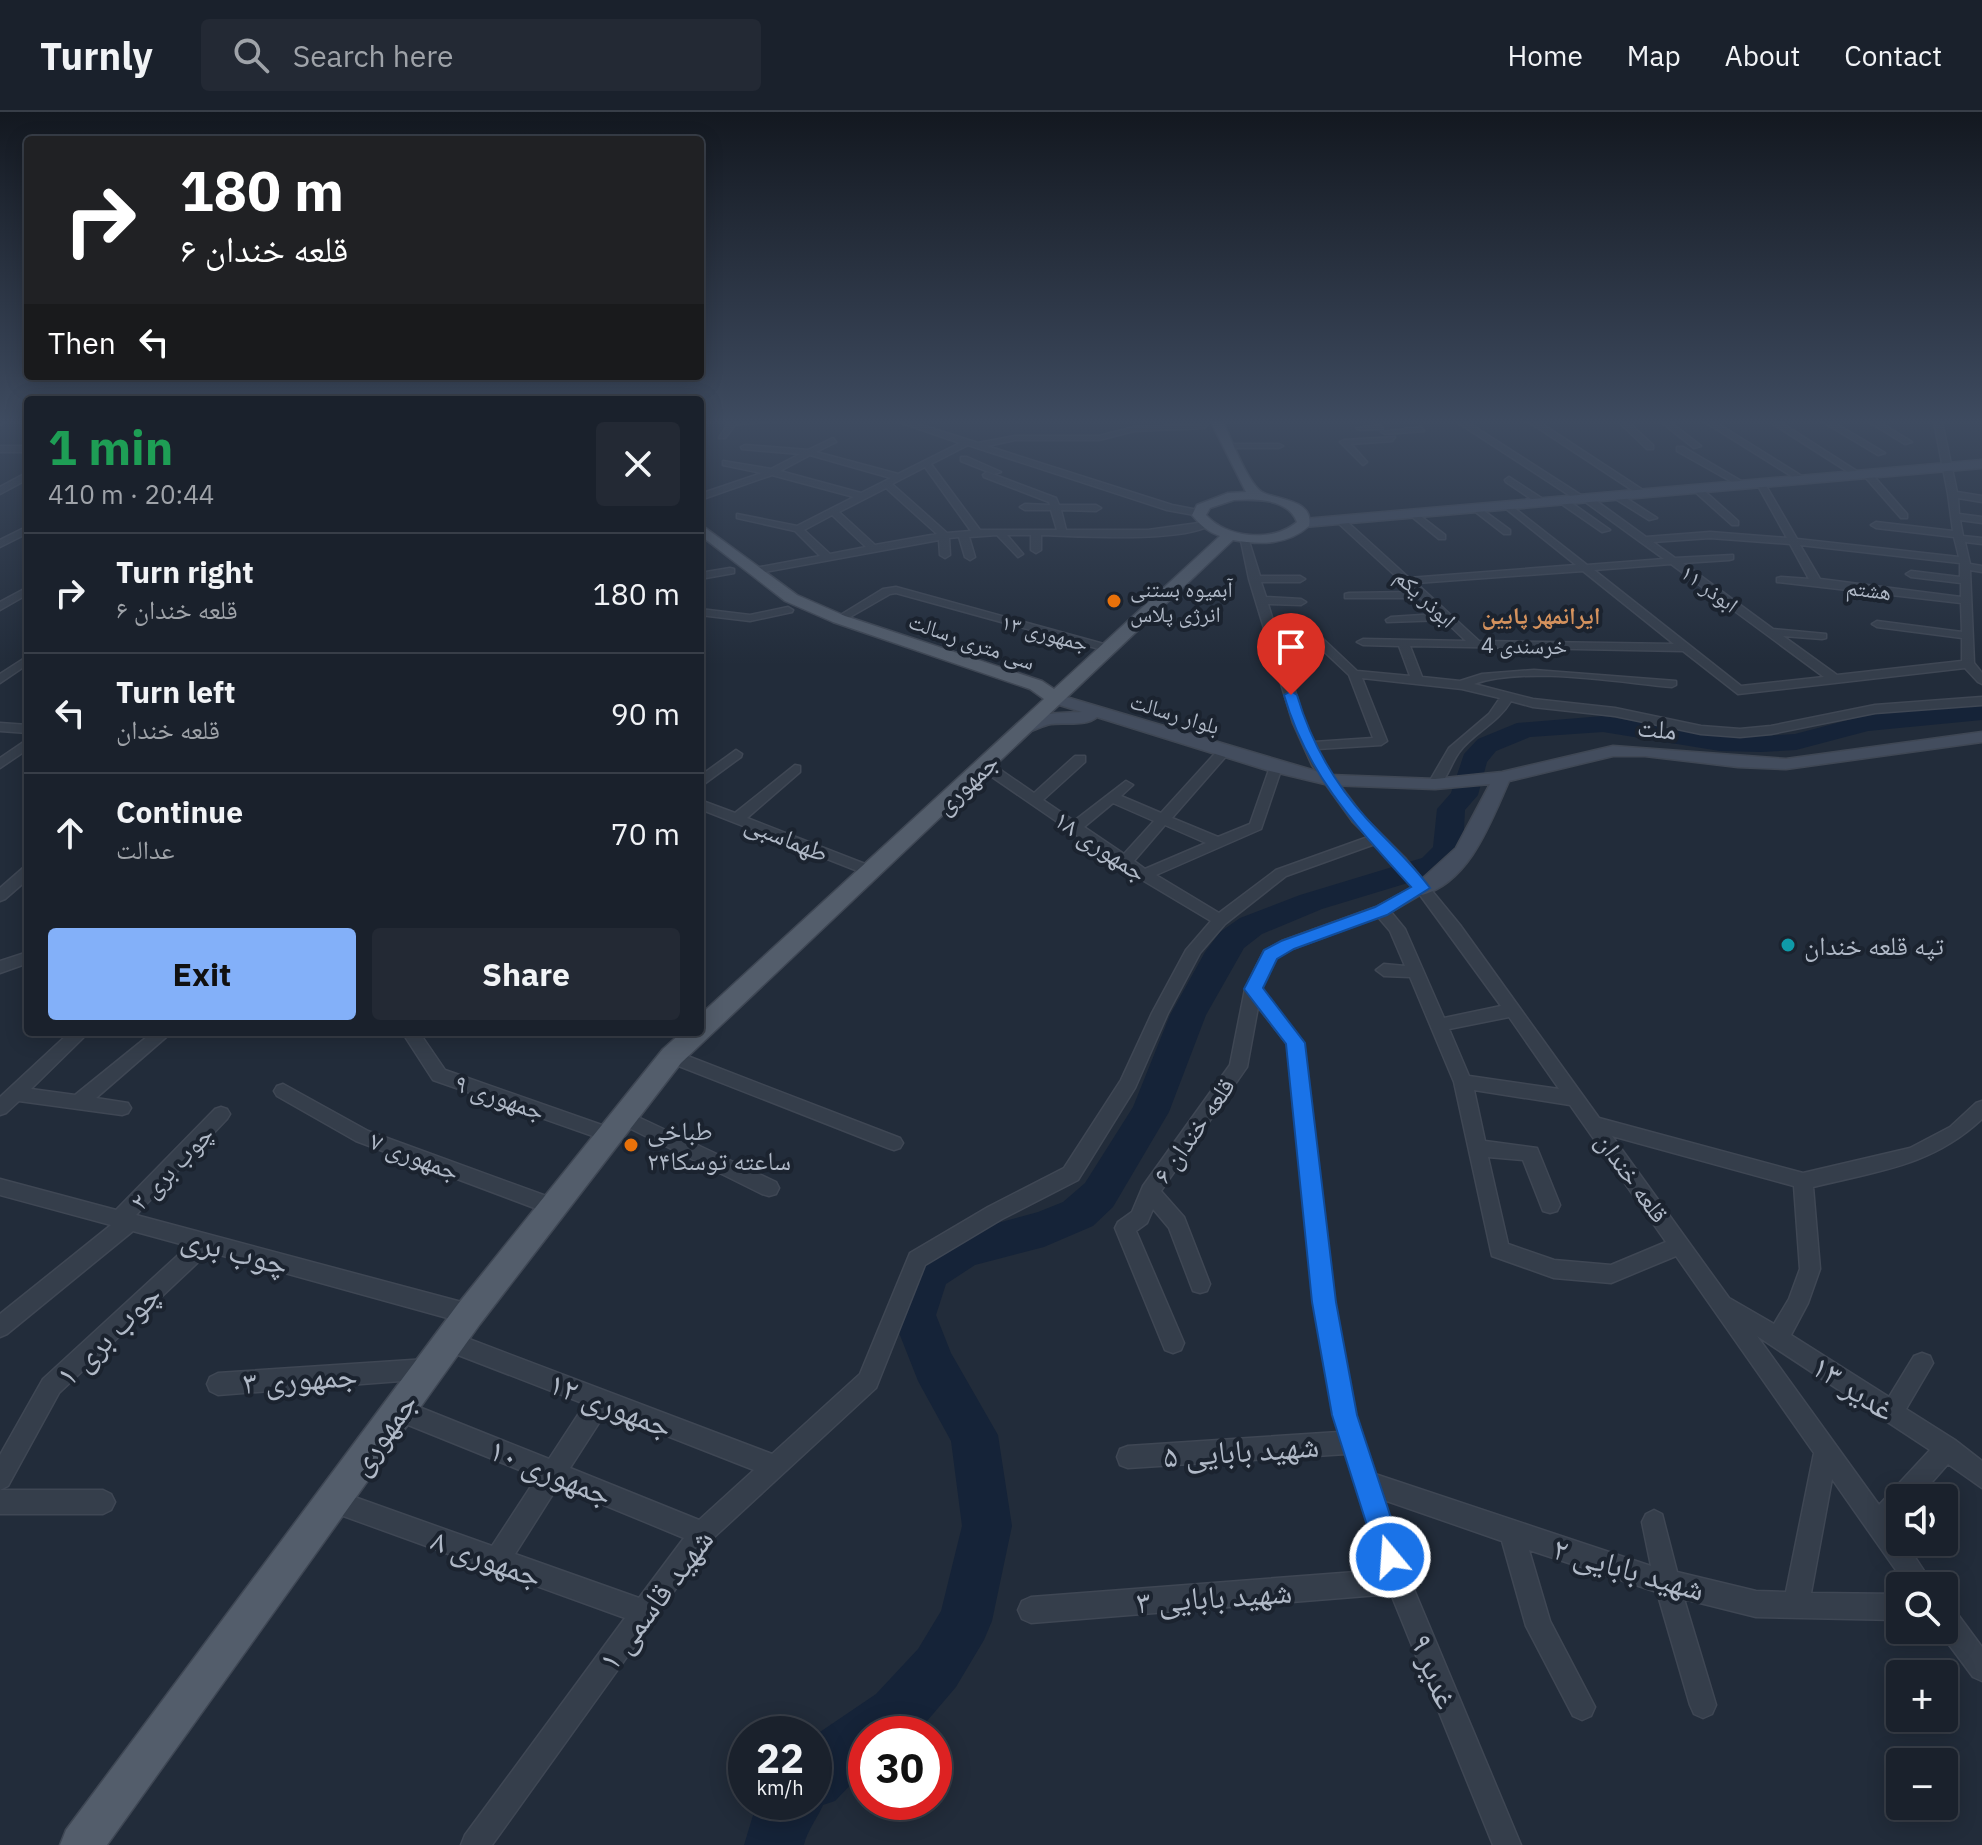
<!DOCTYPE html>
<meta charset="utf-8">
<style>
body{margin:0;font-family:"IBM Plex Sans","Noto Naskh Arabic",sans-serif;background:#232934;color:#f1f3f6;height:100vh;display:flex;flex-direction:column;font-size:30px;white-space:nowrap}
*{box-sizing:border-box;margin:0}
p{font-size:26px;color:#9fa3a9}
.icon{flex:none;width:44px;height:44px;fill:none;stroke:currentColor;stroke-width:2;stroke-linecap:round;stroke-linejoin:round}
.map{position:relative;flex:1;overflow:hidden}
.details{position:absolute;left:24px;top:284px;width:680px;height:640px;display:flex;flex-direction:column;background:#1a212c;border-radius:8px;box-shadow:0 4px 20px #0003,0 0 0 2px #383e48}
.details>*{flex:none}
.top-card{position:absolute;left:24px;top:24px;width:680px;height:244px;border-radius:8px;box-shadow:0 4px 20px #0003,0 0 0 2px #383e48;background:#202124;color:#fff;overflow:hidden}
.buttons{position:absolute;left:1886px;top:1372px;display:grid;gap:16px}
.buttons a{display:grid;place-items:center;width:72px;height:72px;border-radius:8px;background:#1a212c;box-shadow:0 4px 20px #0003,0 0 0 2px #383e48;font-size:40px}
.speed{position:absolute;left:728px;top:1604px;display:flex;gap:16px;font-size:40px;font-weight:700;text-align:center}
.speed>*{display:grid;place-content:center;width:104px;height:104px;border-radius:50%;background:#1a212c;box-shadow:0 4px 20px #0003,0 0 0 2px #383e48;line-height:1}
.speed small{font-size:20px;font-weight:400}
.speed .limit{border:12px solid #d22;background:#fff;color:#111}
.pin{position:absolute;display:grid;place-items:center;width:68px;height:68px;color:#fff;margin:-82px -34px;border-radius:50% 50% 50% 0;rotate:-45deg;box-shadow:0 0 8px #0007}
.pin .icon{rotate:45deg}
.me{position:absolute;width:88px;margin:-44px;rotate:342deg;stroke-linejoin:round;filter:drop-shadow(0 0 6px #0008)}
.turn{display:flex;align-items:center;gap:28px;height:168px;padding:0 24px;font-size:36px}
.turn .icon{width:104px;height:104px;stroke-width:2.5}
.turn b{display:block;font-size:56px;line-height:68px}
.then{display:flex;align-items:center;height:76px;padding:0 24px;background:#0003;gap:16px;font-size:30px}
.round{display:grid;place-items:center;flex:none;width:84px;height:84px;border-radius:8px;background:#232934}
.headline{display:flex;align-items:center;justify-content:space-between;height:136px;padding:0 24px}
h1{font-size:48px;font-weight:700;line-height:60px;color:#1e9e55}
.cta{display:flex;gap:16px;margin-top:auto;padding:16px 24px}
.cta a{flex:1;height:92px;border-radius:8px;background:#83b0f9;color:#111;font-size:32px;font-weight:700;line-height:92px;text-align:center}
.cta a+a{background:#232934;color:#f1f3f6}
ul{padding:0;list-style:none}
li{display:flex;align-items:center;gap:24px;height:120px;padding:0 24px;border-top:2px solid #383e48}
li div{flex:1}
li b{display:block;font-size:30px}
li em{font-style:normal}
header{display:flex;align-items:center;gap:48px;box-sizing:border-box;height:112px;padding:0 40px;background:#1a212c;border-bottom:2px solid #383e48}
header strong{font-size:38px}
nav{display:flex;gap:44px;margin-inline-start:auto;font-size:28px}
.search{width:560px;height:72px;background:#232934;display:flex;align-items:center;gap:20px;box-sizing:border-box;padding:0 28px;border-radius:8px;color:#9fa3a9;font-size:30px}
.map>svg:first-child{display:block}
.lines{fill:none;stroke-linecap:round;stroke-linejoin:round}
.river{fill:#152338;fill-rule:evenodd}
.street-casing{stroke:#3f4754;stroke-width:3}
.secondary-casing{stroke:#3f4754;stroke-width:3}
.primary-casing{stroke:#3f4754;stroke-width:3}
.street{fill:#353e4b;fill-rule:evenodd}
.secondary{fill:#434d5e;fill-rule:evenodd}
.primary{fill:#535d6b;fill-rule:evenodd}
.route{fill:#1a73e8;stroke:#114b97;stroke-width:2}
.food-dot{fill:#e8710a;stroke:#1b232f;stroke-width:3}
.culture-dot{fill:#0f9aa8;stroke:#1b232f;stroke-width:3}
.labels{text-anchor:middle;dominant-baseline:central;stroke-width:8;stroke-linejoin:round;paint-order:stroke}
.far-poi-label{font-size:22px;fill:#b0b9c7;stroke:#1b232f;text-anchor:start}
.far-street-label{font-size:22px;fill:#b0b9c7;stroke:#1b232f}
.far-neighbourhood-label{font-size:24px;font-weight:bold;fill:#d5925d;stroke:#1b232f}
.street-label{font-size:26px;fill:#b0b9c7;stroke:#1b232f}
.poi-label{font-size:26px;fill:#b0b9c7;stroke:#1b232f;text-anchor:start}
.near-street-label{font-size:32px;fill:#b0b9c7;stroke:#1b232f}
</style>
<header>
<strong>Turnly</strong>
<div class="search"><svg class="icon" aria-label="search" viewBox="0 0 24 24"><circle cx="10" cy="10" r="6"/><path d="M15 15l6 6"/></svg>Search here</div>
<nav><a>Home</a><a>Map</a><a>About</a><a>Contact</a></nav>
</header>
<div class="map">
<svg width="1982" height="1733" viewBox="0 0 1982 1733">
<rect width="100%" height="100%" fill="#222c3a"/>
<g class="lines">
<path class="river" d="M1982 592V608L1868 619 1796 638 1761 640 1720 639 1603 620 1530 625 1496 639 1487 650 1478 683 1465 698 1463 735 1444 760 1322 797 1262 822 1244 836 1206 903 1169 1000 1113 1095 1093 1114 1044 1135 975 1153 946 1172 936 1203 951 1241 998 1323 1012 1414 992 1509 984 1528 956 1575 916 1622H866V1657L835 1689 823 1693C817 1707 807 1719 804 1733H744L757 1690H814V1624L876 1582 918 1537 941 1499 962 1414 951 1329 918 1269 892 1203 913 1146 949 1124 1038 1100 1063 1090 1085 1071 1133 995 1170 903 1205 840 1220 820 1240 806 1300 783 1422 746 1433 735 1437 697 1451 681 1464 642 1478 627 1517 611 1603 604 1720 623 1761 624 1795 622 1867 603Z"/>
<defs>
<g id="street">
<polygon points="0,310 5,310 0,313"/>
<polygon points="729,310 781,310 736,312 725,326 719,326"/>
<path d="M899 310H912L978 331 1015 324H1099L1134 315 1208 312 1205 316 1134 319 1099 328H1015L987 334 1172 393 1203 399V403L1200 404 1167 398 968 333 931 352 980 418H1057L1051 398H1025L1020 395 1025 392 1050 393 1049 390 984 365 983 363 987 360 1056 386 1059 393H1096L1101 396 1096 399 1061 398 1066 418H1148L1206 410 1211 413C1179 431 1080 424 1041 423V438L1036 441 1031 438V423H1007L1023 442 1018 445 997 423 969 425 975 445 970 448 965 445 959 425 949 426 950 443 945 446 940 443 939 428 754 462 750 461V457L820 444 795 419 737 406V402L797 414 854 385 772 363 700 388V382L762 361 723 353V349L771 357 800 342 742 337 741 335 745 333 808 338 833 326 836 330 816 340 898 362 960 331ZM810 343 891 366 861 381 780 359ZM925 355 971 419 947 421 892 372ZM886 376 937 422 875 433 839 400ZM832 403 866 435 830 442 804 418Z"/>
<path d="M1457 310H1467L1584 385H1591L1646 425 1710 420 1787 426 1757 372 1761 369 1765 372 1797 427 1959 445 1954 425 1876 416 1871 413 1876 410 1953 419 1948 382 1934 310H1942L1957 380 1982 384V390L1958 386 1959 402 1982 405V411L1960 408 1963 424 1982 426V432L1965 430 1970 452 1982 454V460L1970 458 1974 551 1982 561V572L1978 570 1965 556 1738 582 1683 539 1410 534 1422 565 1460 569 1482 562 1534 558 1676 569V573L1672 575C1616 570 1526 554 1474 572L1533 587 1615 596 1701 614 1740 617 1771 614 1875 593 1982 585V593L1875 601 1771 622 1740 625 1701 622 1615 604 1533 595 1511 589C1498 611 1475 620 1460 639 1451 650 1447 670 1435 676L1428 672 1449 636 1489 602 1500 586 1462 577 1362 566 1387 629 1381 633 1317 637 1324 652 1363 704 1405 746 1460 813 1599 1006 1803 1061 1910 1036 1950 1015 1976 991 1982 989V1007C1932 1054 1877 1059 1813 1075L1820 1157 1808 1191 1791 1223 1889 1285 1914 1244 1922 1241 1930 1244 1933 1251 1906 1297 1955 1328 1982 1349V1376L1948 1352 1918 1386H1900V1405L1893 1413 1900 1423V1430H1905L1934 1474H1907L1832 1367 1811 1481 1900 1482V1508L1756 1505 1684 1487 1716 1593 1712 1602 1703 1606 1694 1602 1690 1593 1657 1480 1529 1438 1550 1509 1595 1595 1591 1604 1582 1608 1573 1604 1526 1514 1502 1429 1384 1388 1410 1468 1521 1733H1493L1391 1482 1031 1511 1022 1507 1018 1498 1022 1489 1031 1485 1382 1458 1346 1342 1128 1356 1120 1353 1117 1345 1120 1337 1128 1334 1339 1320 1314 1190 1287 932 1258 895 1247 955 1161 1079 1184 1105 1210 1172 1207 1179 1200 1181 1193 1179 1169 1116 1153 1097 1147 1111 1136 1119 1184 1231 1181 1238 1173 1241 1165 1238 1115 1116 1118 1110 1132 1100 1143 1074 1230 953 1245 877 1264 839 1282 829 1376 795 1413 775 1375 732 1286 764 1225 812 1200 841 1168 901 1135 976 1078 1068 1002 1107 925 1153 876 1276 710 1429 492 1733H461L465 1723 625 1506 324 1397 320 1389 324 1381 332 1377 492 1434 537 1365 391 1306 388 1298 391 1290 399 1287 549 1347 585 1292 440 1236 437 1229 440 1222 448 1219 772 1342 860 1262 910 1141 988 1095 1064 1056 1121 968 1152 901 1186 838 1211 809 1139 766 979 656V650H989L1034 681 1075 644H1085V650L1043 688 1074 709 1126 669 1133 673 1121 684 1161 701 1220 636H1228V642L1172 706 1218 725 1250 712 1270 655 1271 652H1281L1282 655 1261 717 1156 763 1219 801 1276 758 1368 725 1353 710 1312 653 1293 611 1249 467 1240 424 1248 426 1260 464H1300L1305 467 1300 470H1261L1266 485 1301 487 1306 490 1301 493 1268 492 1278 525 1322 526 1357 559 1410 564 1399 534 1363 533 1357 530 1363 527 1466 529 1444 508 1387 510 1386 508 1391 505 1437 502 1420 486H1345V482L1349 481 1413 480 1337 410V406H1343L1409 466 1576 453 1505 396V392L1508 391 1587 453 1664 447 1584 389H1578ZM1710 426 1790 432 1809 467 1781 465 1777 466V470L1961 491 1962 520 1877 509 1872 512 1877 515 1962 526V549L1837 563 1783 524 1822 527 1826 526V522L1773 517 1683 451 1729 448 1733 447V443L1675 446 1653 430ZM1800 433 1960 451V465L1911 459 1906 462 1911 465 1961 471V485L1820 467ZM1671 452 1824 565 1741 574 1594 458ZM1583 459 1674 532 1479 529 1416 471ZM1280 531H1315L1349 563 1373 626 1314 630 1305 611ZM1113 691 1154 709 1124 742 1084 715ZM1165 713 1206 731 1145 757 1134 749ZM1420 783 1501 894 1444 906 1405 817 1391 800ZM1378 805 1390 819 1405 854 1384 852 1376 858 1384 864 1410 865 1454 970 1492 1144 1554 1166 1611 1171 1676 1144 1814 1341 1786 1480 1756 1479 1677 1460 1662 1402 1654 1398 1646 1402 1642 1410 1651 1454 1375 1362 1356 1303 1334 1190 1303 931 1261 876 1276 846 1292 837ZM1509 905 1559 977 1469 964 1449 917ZM1474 978 1570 993 1666 1130 1611 1153 1554 1148 1508 1132 1488 1045 1523 1048 1543 1099 1550 1101 1557 1099 1560 1093 1537 1036 1485 1029ZM1612 1024 1794 1074 1800 1157 1789 1187 1774 1212 1729 1186ZM1757 1224 1930 1338 1879 1393ZM606 1300 754 1358 699 1408 570 1356ZM558 1374 684 1426 639 1486 515 1442Z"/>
<polygon points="1529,310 1539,310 1649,382 1641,384"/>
<polygon points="1619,310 1628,310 1653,333 1653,337 1647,337"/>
<polygon points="1661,310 1670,310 1701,334 1694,336"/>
<polygon points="1705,310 1715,310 1808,368 1801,370"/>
<polygon points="1770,310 1780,310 1863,363 1856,365"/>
<polygon points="1823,310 1833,310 1885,341 1878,343"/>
<polygon points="1869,310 1879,310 1912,330 1905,332"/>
<polygon points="1380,313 1383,317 1360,318 1356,316"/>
<polygon points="1421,315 1424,319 1385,322 1381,320"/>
<polygon points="1395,325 1392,329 1351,332 1367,350 1363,353 1340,330 1344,328"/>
<polygon points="1228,332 1279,332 1283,334 1279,336 1225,336 1224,334"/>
<rect x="0" y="334" width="28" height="6"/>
<polygon points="1677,335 1683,335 1748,373 1741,375 1677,339"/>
<polygon points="961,345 967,345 1001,360 994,362 961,349"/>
<polygon points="28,360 28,367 0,382 0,375"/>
<polygon points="1865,361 1871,361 1907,402 1907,406 1901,406 1865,365"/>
<polygon points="1509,365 1546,389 1546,393 1540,393 1506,370 1505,368"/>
<polygon points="1694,375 1700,375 1738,409 1738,413 1732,413 1694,379"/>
<polygon points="1617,381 1620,382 1657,406 1649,408 1614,386 1614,382"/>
<polygon points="1560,387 1566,387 1610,418 1602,420 1560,391"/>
<polygon points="1476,393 1510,418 1510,422 1504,422 1473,398 1471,396"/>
<polygon points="1414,399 1445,423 1445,427 1439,427 1411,404 1411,400"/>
<polygon points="28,414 28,421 0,435 0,428"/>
<polygon points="730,456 734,457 734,461 700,467 700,461"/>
<polygon points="28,475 28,482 0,498 0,490"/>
<polygon points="896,475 1111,534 1113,536 1103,538 896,481 890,482 843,509 834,507 883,477"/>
<polygon points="788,495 793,498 792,500 750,509 700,503 700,497 750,503"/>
<polygon points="28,544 28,552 0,571 0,562"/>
<polygon points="0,611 28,613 28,621 0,619"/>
<polygon points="28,627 28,637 0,656 0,646"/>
<polygon points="736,638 742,642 741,645 700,675 700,664"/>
<polygon points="795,653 800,654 800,660 747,706 878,757 880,760 878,763 868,763 700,697 700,688 735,701"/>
<polygon points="28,754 28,767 5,787 0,789 0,776 23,756"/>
<polygon points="28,840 28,851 0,861 0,849"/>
<polygon points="70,920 89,920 31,977 75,983 153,920 172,920 96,986 128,991 131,996 128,1001 122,1003 19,989 6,1001 0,1003 0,985"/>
<polygon points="402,920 419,920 445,958 616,1018 619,1023 616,1028 610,1030 433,968"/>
<polygon points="672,938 900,1026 903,1031 900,1036 894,1038 888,1036 666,949 663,944 666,939"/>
<polygon points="283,972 368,1019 560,1089 563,1095 560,1101 553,1103 356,1029 277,984 274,979 277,974"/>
<polygon points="221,995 227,997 230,1002 227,1007 136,1103 469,1192 476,1195 479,1202 476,1209 469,1212 209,1140 59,1281 8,1374 0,1378 0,1343 43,1267 188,1134 133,1119 7,1222 0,1225 0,1202 111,1113 0,1083 0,1067 116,1098 215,997"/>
<polygon points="623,998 776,1070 779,1076 776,1082 769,1084 762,1082 617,1010 614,1005 617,1000"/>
<polygon points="427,1247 435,1250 438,1257 435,1264 427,1267 218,1283 210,1279 207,1272 210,1265 218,1261"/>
<polygon points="0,1378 103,1378 111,1382 115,1390 111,1398 103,1402 0,1402"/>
<polygon points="1944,1492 1953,1496 1982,1535 1982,1569 1973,1565 1938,1518 1944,1518"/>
</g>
<g id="secondary">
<polygon points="1982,348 1982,356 1304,415 1298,411 1304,407"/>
<path d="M1056 582 1329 663 1435 667 1502 660 1613 634 1786 647 1982 620V630L1786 657 1738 655 1645 644H1613L1509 669C1491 709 1470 770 1422 783L1412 776 1456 736 1490 672 1435 677 1329 673 1270 659 1097 605C1085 615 1066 610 1051 612 1039 614 1031 622 1018 620L1015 616C1033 600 1059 601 1082 600L1050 590 1048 587 1050 584Z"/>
</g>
<path id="primary" d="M1211 310H1223C1231 326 1249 375 1264 381 1280 388 1314 388 1309 414 1288 433 1260 433 1233 428L681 951 480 1212 107 1733H60L66 1718 458 1192 663 937 682 920H700V903L1044 587 1030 577 833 510 785 489 700 423V412L797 483 845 504 1042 569 1054 577 1220 424C1208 420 1200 413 1192 403L1197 393 1228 381 1246 380ZM1234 388C1255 387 1288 386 1297 410 1273 431 1226 426 1206 403L1210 396Z"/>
</defs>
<use href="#street" class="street-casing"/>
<use href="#secondary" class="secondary-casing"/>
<use href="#primary" class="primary-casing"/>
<use href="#street" class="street"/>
<use href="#secondary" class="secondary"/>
<use href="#primary" class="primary"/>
</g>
<linearGradient id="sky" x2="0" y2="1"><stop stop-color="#131820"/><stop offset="0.56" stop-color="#3e4b60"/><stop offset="1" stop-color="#3e4b60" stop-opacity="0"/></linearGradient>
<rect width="1982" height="553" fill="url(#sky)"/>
<path class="route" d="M1291 579 1297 583C1311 630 1334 671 1367 707 1388 730 1412 751 1430 776L1387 803 1294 837 1277 847 1263 876 1305 931 1336 1190 1357 1303 1404 1445 1400 1455 1390 1459 1381 1455 1377 1445 1332 1303 1312 1190 1286 932 1244 877 1264 838 1281 829 1375 795 1411 775C1357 715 1307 663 1284 583Z"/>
<g class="food-dot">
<circle cx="1114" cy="489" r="8"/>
<circle cx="631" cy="1033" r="8"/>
</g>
<circle class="culture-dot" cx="1788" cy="833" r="8"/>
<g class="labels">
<g class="far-poi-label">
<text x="1130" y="476">آبمیوه بستنی<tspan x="1130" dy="25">انرژی پلاس</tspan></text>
</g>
<g class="far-street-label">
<text transform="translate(1710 476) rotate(36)">ابوذر ۱۱</text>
<text transform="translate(1869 477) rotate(7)">هشتم</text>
<text transform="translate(1426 486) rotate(43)">ابوذر یکم</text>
<text transform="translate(1045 520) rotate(15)">۱۳ جمهوری</text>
<text transform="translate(972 529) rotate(19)">سی متری رسالت</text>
<text transform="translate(1524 533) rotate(1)">خرسندی 4</text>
<text transform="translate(1175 601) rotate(17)">بلوار رسالت</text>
</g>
<g class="far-neighbourhood-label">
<text x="1541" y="503">ایرانمهر پایین</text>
</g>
<g class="street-label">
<text transform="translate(1657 616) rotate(5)">ملت</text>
<text transform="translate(966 671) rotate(-43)">جمهوری</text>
<text transform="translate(787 725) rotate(22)">طهماسبی</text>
<text transform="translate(1101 733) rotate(34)">جمهوری ۱۸</text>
<text transform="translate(500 984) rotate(19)">۹ جمهوری</text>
<text transform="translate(1193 1018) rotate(-55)">۶ قلعه خندان</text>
<text transform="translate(415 1043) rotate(21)">۷ جمهوری</text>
<text transform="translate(171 1055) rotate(-46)">۲ چوب بری</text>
<text transform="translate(1633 1065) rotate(54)">قلعه خندان</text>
</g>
<g class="poi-label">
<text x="1804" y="833">تپه قلعه خندان</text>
<text x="647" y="1018">طباخی<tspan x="647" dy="30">۲۴ساعته توسکا</tspan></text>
</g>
<g class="near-street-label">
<text transform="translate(235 1138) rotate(15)">چوب بری</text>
<text transform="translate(108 1222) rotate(-44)">۱ چوب بری</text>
<text transform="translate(300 1266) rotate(-4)">۳ جمهوری</text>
<text transform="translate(1854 1275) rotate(33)">۱۳ غدیر</text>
<text transform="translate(611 1292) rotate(21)">۱۲ جمهوری</text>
<text transform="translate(382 1321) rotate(-54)">جمهوری</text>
<text transform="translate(1241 1338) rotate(-4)">۵ شهید بابایی</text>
<text transform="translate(551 1359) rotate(22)">۱۰ جمهوری</text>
<text transform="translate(487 1445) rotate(20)">۸ جمهوری</text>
<text transform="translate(1629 1456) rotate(16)">۲ شهید بابایی</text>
<text transform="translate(1214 1484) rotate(-4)">۳ شهید بابایی</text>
<text transform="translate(655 1487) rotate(-53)">۱ شهید قاسمی</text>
<text transform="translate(1435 1559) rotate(68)">غدیر ۹</text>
</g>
</g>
</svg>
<div class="buttons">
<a><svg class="icon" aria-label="sound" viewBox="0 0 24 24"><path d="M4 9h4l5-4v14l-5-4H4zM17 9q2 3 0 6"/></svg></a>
<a><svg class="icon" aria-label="search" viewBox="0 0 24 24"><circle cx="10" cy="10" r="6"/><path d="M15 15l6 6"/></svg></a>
<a>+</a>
<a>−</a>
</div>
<div class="speed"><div>22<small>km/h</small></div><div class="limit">30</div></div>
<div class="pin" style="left:1291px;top:583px;background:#d93025"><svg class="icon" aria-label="arrive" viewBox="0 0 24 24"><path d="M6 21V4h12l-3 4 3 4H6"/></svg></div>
<svg class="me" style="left:1390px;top:1445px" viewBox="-20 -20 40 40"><circle r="17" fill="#1a73e8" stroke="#fff" stroke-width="3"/><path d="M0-11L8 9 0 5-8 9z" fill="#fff"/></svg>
<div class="top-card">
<div class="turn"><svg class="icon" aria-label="right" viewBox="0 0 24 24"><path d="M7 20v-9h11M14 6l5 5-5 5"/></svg><div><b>180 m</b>۶ قلعه خندان</div></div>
<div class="then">Then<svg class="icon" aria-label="left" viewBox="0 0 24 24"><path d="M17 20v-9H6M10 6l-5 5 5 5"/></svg></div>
</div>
<section class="details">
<div class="headline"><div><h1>1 min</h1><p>410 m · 20:44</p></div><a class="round"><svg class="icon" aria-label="close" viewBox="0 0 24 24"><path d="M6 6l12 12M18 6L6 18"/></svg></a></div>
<ul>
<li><svg class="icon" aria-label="right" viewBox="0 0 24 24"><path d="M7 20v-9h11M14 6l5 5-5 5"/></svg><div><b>Turn right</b><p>۶ قلعه خندان</p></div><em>180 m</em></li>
<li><svg class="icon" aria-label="left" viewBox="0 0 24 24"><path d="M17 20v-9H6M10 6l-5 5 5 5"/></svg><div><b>Turn left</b><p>قلعه خندان</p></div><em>90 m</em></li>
<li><svg class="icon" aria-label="ahead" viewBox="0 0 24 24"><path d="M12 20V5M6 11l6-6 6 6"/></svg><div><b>Continue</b><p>عدالت</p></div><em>70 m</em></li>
</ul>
<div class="cta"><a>Exit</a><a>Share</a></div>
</section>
</div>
